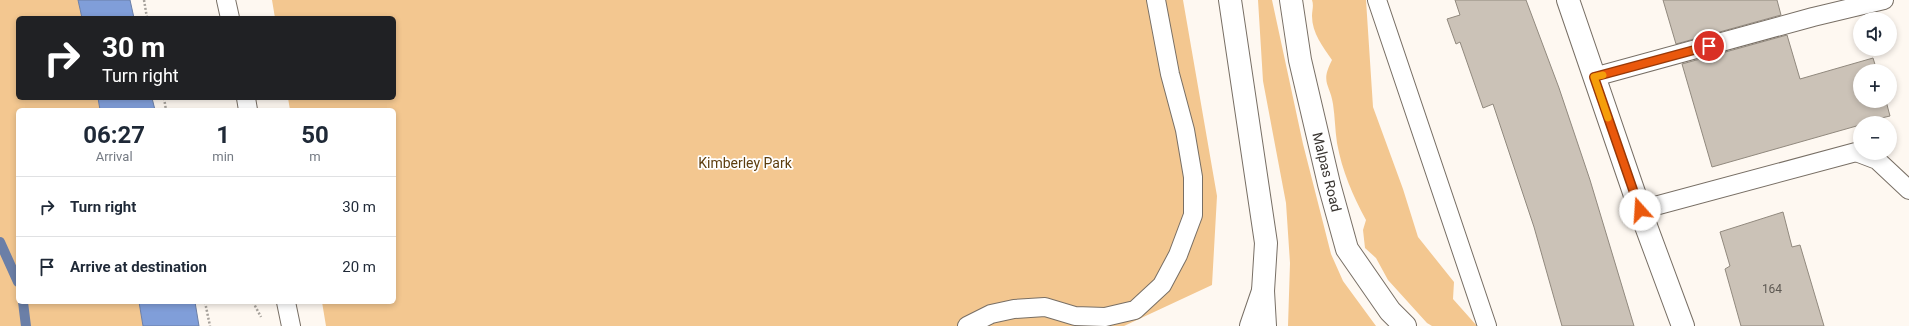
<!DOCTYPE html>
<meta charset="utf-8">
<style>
body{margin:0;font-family:Roboto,sans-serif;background:#f6f6f7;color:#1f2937;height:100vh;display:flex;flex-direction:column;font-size:15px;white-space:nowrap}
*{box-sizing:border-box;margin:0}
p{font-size:13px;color:#747a83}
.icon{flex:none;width:22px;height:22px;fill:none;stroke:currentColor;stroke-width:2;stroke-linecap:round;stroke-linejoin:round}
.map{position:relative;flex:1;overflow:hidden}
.panel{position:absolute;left:16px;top:108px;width:380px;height:196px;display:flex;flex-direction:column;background:#fff;border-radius:6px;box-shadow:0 2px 6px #0003}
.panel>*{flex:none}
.guide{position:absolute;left:16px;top:16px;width:380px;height:84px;border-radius:6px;box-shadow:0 2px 6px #0003;background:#202124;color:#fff;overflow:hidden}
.tools{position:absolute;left:1853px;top:12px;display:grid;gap:8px}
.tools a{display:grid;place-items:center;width:44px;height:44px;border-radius:50%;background:#fff;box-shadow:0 2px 6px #0003;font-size:20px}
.pin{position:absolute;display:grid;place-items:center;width:34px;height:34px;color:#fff;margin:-17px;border:2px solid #fff;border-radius:50%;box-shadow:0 1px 4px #0007}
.me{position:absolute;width:44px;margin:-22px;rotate:341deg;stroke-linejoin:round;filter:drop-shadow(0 0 3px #0008)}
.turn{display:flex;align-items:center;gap:14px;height:84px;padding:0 20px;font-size:18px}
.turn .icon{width:52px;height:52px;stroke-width:2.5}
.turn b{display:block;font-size:28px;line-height:34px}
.eta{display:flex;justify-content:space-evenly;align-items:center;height:68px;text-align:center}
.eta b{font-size:24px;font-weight:700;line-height:28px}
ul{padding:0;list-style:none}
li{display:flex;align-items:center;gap:12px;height:60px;padding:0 20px;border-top:1px solid #e0e1e3}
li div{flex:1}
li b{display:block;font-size:15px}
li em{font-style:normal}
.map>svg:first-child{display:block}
.green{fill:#f3c790}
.water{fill:#809ed9;stroke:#6b7fa7}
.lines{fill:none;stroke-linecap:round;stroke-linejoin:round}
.stream{stroke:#6b7fa7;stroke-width:10}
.building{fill:#cbc2b7;stroke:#91897e}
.lane-casing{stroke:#786f65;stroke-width:20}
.street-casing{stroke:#786f65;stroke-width:24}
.primary-casing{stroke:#786f65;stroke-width:24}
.highway-casing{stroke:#786f65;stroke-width:24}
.path{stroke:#a6a19b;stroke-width:2.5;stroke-dasharray:2 2;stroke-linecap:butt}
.lane{stroke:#fff;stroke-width:18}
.street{stroke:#fff;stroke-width:22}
.primary{stroke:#fff;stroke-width:22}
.highway{stroke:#fff;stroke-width:22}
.route-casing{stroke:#983908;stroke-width:10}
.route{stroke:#ea580c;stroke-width:7}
.slow{stroke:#f59e0b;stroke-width:7}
.labels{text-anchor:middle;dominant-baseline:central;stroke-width:3.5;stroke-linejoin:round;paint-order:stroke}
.number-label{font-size:12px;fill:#5e5953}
.park-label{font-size:14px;fill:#5d3d0e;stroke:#fff}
.street-label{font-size:14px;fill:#3a3632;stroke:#fff}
</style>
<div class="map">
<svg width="1909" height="326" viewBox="0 0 1909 326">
<rect width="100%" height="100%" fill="#fef8f1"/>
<g class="green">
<polygon points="0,0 78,0 82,18 18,18 18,98 98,98 100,110 18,110 18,302 139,302 143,326 0,326"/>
<polygon points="272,0 1183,0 1217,196 1212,285 1124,326 326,326 322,302 394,302 394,110 290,110 288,98 394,98 394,18 275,18"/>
<polygon points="1258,0 1272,0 1303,144 1331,254 1343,281 1376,326 1288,326 1290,263 1286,203 1263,81"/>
<path d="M1312 0H1366L1373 107 1403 189 1418 237 1454 282 1453 299 1477 326H1432L1427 323 1388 280 1376 258 1365 248 1363 230 1366 220C1353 196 1342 171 1337 143 1335 130 1335 117 1333 104 1330 84 1320 83 1332 60 1323 47 1312 33 1312 16 1312 10 1314 6 1312 0Z"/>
</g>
<g class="water">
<polygon points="78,0 130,0 134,18 82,18"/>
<polygon points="98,98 152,98 155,110 100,110"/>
<polygon points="139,302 195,302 199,326 143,326"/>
</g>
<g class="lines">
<g class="stream">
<polyline points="0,242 18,282"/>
<polyline points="23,302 26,326"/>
</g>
</g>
<g class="building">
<polygon points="1455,0 1526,0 1559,88 1590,180 1634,326 1562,326 1534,227 1493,104 1483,108 1460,42 1456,44 1447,19 1460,15"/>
<polygon points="1663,0 1777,0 1781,15 1676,44"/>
<polygon points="1787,35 1800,79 1873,58 1877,71 1860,71 1860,101 1886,101 1890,116 1860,123 1860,125 1712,167 1682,64"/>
<polygon points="1783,212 1792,247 1800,245 1824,326 1741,326 1725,269 1730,266 1720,232"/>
</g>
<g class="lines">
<defs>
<g id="lane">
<polyline points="226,0 230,18"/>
<polyline points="1377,0 1487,326"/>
<polyline points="1594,77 1813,17 1884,0"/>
<polyline points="246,98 248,110"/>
<polyline points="1640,210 1856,152 1877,160 1909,190"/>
<polyline points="286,302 291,326"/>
<polyline points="967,326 991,314 1014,309 1045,307 1075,316 1105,317 1135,310 1162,285 1178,255 1193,215 1193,177 1185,130 1170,74 1156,0"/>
</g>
<polyline id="street" points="1568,0 1640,210 1683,326"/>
<g id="primary">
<polyline points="1230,0 1266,243 1263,291 1265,326"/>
<polyline points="1291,0 1300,60 1329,184 1347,249 1390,311 1405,326"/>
</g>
<polyline id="highway" points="1251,326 1263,291"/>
</defs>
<use href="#lane" class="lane-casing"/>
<use href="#street" class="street-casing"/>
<use href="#primary" class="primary-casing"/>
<use href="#highway" class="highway-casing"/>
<g class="path">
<polyline points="144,0 147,18"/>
<polyline points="164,98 166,110"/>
<polyline points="205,302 210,326"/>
<polyline points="253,302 261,317"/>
</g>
<use href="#lane" class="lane"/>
<use href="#street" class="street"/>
<use href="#primary" class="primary"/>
<use href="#highway" class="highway"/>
</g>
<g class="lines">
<defs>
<polyline id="route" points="1640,210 1594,77 1709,46"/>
</defs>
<use href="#route" class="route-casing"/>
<use href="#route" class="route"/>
<polyline class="slow" points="1603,75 1594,77 1608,118"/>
</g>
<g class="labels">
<g class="number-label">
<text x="1772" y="289">164</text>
</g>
<g class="park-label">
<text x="745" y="163">Kimberley Park</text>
</g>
<g class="street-label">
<text transform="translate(1327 172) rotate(76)">Malpas Road</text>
</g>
</g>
</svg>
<div class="tools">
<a><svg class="icon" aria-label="sound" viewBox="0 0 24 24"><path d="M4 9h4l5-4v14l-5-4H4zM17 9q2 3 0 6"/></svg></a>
<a>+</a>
<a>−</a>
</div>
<div class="pin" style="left:1709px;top:46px;background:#d93025"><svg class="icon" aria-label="arrive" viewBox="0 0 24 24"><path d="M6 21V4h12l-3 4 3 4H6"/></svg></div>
<svg class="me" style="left:1640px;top:210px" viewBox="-20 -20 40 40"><circle r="19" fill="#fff"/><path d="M0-13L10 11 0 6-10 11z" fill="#ea580c"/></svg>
<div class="guide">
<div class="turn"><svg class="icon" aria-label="right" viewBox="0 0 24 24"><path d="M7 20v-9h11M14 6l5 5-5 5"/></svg><div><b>30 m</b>Turn right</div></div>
</div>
<section class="panel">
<div class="eta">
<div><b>06:27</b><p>Arrival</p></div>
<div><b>1</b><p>min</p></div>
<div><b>50</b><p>m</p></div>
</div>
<ul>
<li><svg class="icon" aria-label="right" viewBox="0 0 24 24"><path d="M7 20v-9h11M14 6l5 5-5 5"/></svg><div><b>Turn right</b></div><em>30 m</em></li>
<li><svg class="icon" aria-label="arrive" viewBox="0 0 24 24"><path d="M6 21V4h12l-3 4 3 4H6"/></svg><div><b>Arrive at destination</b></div><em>20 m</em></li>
</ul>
</section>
</div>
